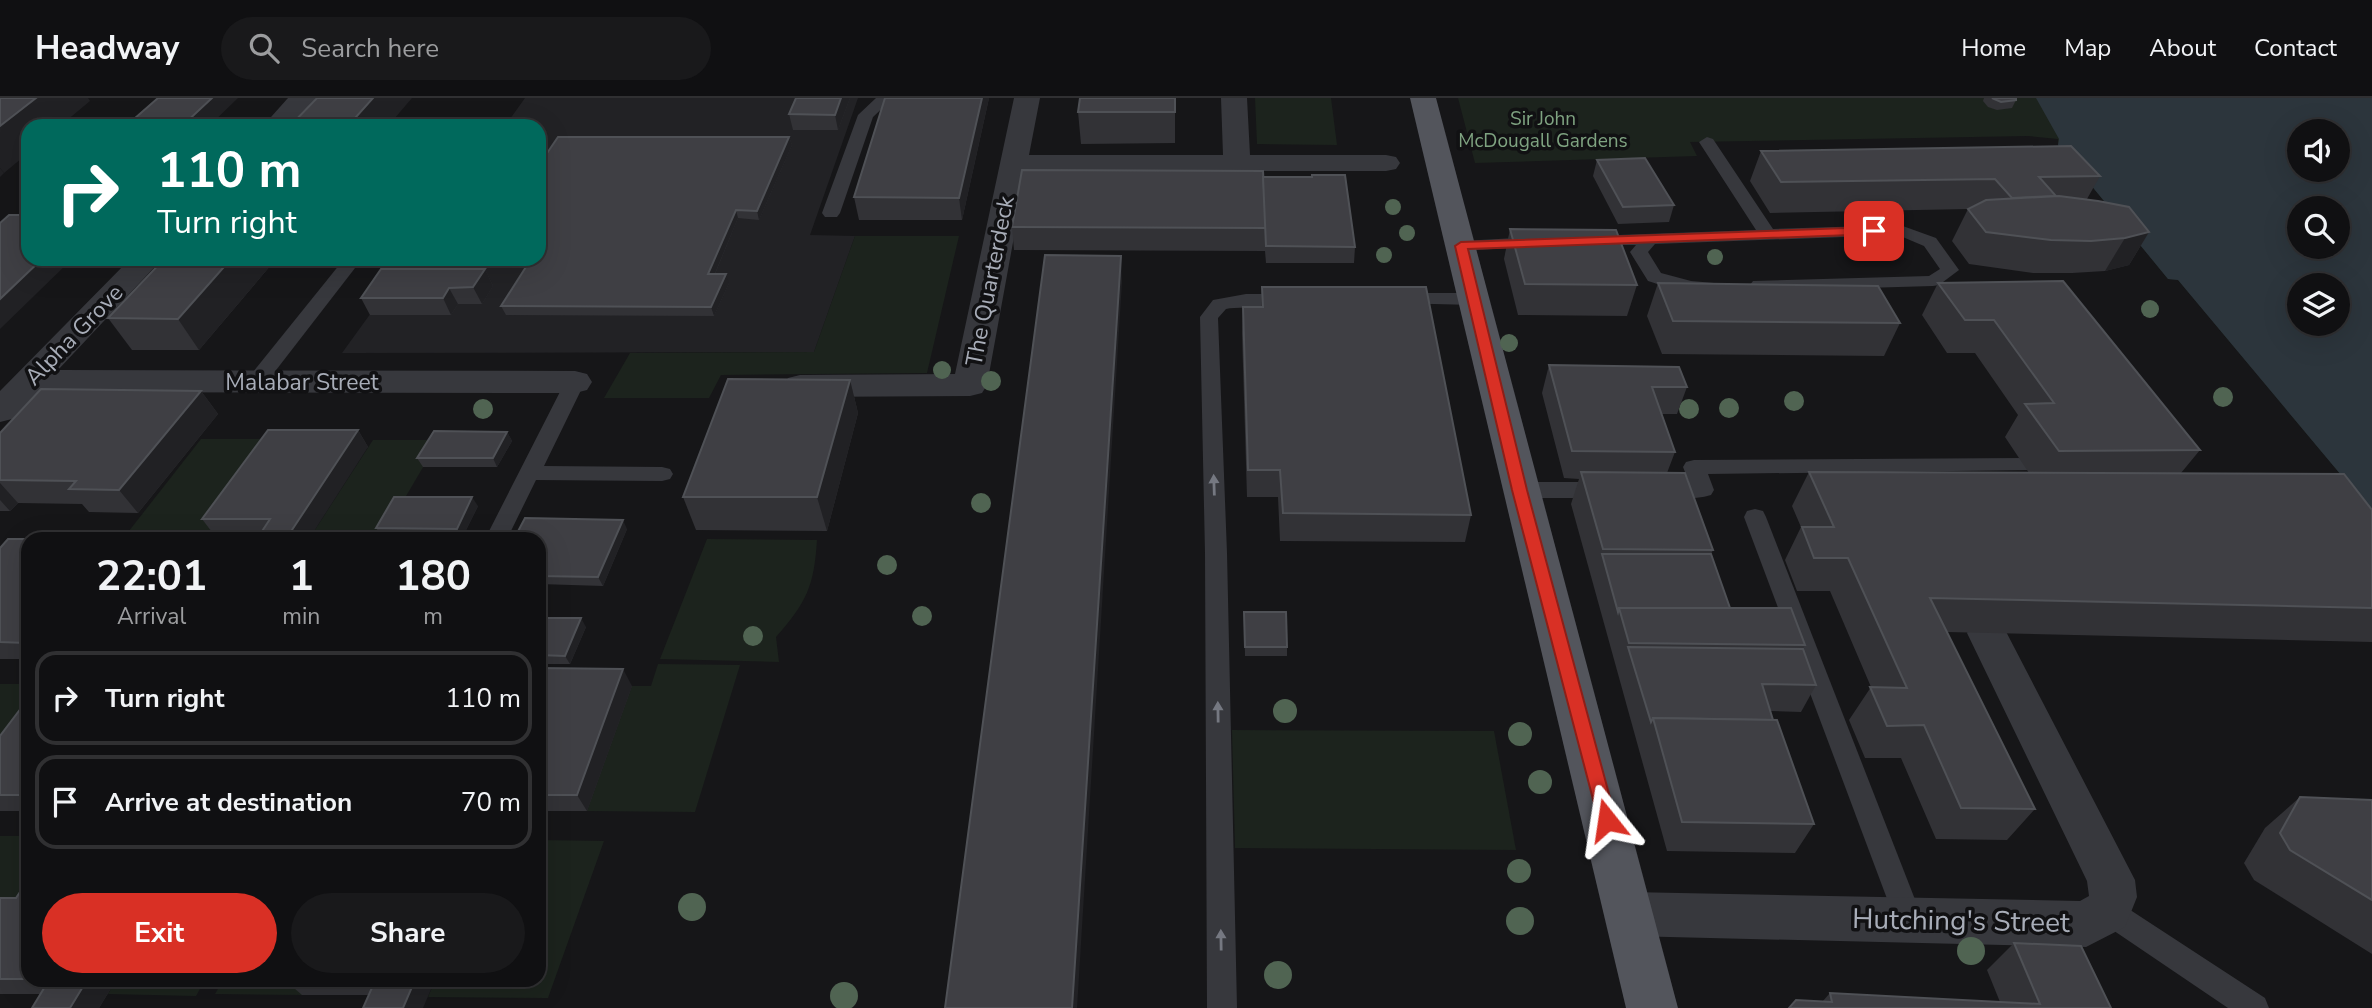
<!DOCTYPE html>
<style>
body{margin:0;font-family:"Nunito Sans",sans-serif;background:#19191b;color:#f1f3f6;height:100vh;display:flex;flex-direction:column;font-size:26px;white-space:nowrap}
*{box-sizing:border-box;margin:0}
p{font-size:23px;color:#9c9d9f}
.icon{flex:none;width:38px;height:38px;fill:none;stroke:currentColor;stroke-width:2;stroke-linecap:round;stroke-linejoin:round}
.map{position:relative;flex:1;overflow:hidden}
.panel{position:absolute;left:21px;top:434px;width:525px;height:455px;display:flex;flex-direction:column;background:#101012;border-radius:21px;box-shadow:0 7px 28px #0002,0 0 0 2px #303032}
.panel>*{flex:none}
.banner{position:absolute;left:21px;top:21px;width:525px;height:147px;border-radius:21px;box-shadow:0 7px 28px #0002,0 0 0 2px #303032;background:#00695c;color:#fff;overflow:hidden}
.tools{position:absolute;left:2287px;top:21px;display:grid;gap:14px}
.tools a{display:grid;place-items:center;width:63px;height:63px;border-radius:50%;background:#101012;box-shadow:0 7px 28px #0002,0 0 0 2px #303032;font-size:35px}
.pin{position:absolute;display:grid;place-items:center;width:60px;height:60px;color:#fff;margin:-30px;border-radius:14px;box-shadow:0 4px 10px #0006}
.me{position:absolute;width:77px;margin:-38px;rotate:345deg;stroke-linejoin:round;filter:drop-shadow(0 0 5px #0008)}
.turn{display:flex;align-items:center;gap:24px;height:147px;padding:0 21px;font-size:32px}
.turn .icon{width:91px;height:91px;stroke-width:2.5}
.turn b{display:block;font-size:49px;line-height:60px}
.eta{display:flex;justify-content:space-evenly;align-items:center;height:119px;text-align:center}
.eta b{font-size:42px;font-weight:700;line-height:49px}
.cta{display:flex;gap:14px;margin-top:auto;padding:14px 21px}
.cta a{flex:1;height:80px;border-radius:42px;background:#d93025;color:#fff;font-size:28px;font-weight:700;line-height:80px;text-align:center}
.cta a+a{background:#19191b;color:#f1f3f6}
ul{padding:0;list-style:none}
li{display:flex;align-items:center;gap:21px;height:94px;margin:0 14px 10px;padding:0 7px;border:4px solid #303032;border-radius:21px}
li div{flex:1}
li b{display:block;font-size:26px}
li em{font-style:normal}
header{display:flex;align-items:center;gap:42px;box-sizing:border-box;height:98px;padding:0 35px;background:#101012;border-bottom:2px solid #303032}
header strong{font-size:33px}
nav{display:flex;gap:38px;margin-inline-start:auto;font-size:24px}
.search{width:490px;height:63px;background:#19191b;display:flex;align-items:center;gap:18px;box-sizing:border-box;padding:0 24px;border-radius:38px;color:#9c9d9f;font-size:26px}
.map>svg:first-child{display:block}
.built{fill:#222225}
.green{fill:#1c231d;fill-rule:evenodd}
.water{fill:#2c353c;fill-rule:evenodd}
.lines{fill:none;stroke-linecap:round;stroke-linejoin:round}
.lane{fill:#37383d;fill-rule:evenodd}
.street{fill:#37383d;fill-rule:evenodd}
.primary{fill:#53555c;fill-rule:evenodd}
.tree{fill:#506452}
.wall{fill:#323236}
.shaded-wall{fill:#212124}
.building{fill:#3f3f44;stroke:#4f5156;stroke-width:2}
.oneway{fill:#757881}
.route{fill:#d93025;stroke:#8d1f18;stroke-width:2}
.labels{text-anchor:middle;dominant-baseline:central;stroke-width:7;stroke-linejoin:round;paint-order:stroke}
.far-park-label{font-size:19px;fill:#7fa381;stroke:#111113}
.street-label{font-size:23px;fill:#a8adb8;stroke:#111113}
.near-street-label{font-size:28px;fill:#a8adb8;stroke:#111113}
</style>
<header>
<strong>Headway</strong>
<div class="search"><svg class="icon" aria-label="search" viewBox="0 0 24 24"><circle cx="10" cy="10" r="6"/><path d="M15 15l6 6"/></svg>Search here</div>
<nav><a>Home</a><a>Map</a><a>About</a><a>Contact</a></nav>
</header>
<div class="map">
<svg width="2372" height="910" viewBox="0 0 2372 910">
<rect width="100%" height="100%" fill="#161618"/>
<polygon class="built" points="525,0 858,0 810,137 855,138 814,254 342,255 410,161 539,161 539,28 505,28"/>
<g class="green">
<polygon points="1255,0 1331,0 1337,47 1257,46"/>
<path d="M1458 0H2183L2300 149 2372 197V414L2178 182 2168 181 2058 47V41L2028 38 1690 44 1697 58 1475 65ZM2300 187H2338V226H2300Z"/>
<polygon points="855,138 959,138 927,275 721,277 709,300 604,300 630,255 814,254"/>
<polygon points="201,341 285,341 215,438 125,438"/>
<polygon points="373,342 439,342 382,439 311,438"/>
<path d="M707 441 817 442C814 488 807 504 776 539L779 564 660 561Z"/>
<polygon points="658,566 740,567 695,714 587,713 632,588 651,588"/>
<polygon points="0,586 28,586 28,613 0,651"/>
<polygon points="1232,632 1494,633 1516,752 1235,750"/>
<rect x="0" y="738" width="28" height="77"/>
<polygon points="539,742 604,743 548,900 428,899 435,882 539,882"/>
<polygon points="116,882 205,882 196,898 108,896"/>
<polygon points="223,882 309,882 302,897 215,896"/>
</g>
<path class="water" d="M2036 0H2372V414L2178 182 2168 181 2058 47 2059 41ZM2300 33H2338V72H2300ZM2300 110H2338V149H2300ZM2300 187H2338V226H2300Z"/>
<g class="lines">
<g class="lane">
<polygon points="876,0 893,0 873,19 840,115 837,119 825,119 822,115 858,17"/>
<polygon points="461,19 469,24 466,28 450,28 455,21"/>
<path d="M1707 39 1713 41 1773 131 1900 127 1936 140 1959 172 1939 187 1933 188 1759 193 1750 187 1753 183 1929 178 1940 171 1924 148 1898 137 1655 146 1648 154 1661 175 1691 183 1714 185 1716 189C1702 204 1665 188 1648 183L1630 154 1636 147H1584L1581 143 1590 138 1756 132 1699 44Z"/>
<polygon points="1538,139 1547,144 1544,148 1461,153 1452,148 1461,143"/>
<polygon points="344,161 362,161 263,289 249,289 246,284 249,279"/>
<polygon points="1400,195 1474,195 1483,201 1474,207 1393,205 1391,201"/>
<path d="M1246 196H1292L1301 202C1293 212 1242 208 1226 211L1218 220 1227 455 1237 910H1207L1205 455 1200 219 1213 202Z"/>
<polygon points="575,278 582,279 585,284 544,368 662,369 670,371 673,376 670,381 662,383 536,382 507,441 485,441 565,284 568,279"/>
<path d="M2024 360 2032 362 2035 367 2032 372 1708 376 1714 392 1711 397C1694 402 1669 402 1652 397L1649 392 1652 387 1689 384 1683 369 1686 364 1694 362Z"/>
<polygon points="1520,384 1604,384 1612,387 1615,392 1612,397 1604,400 1520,400 1512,397 1509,392 1512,387"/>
<polygon points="1755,411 1763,413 1766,419 1923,822 1919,831 1909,835 1899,831 1895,822 1744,419 1747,413"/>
<polygon points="2108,800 2118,804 2265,900 2269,910 2228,910 2098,822 2094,813 2098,804"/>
</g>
<g class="street">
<polygon points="288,0 316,0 291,28 263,28"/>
<polygon points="1014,0 1040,0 1029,57 1223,57 1221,0 1247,0 1250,57 1386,57 1396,59 1400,65 1396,71 1386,73 1026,73 987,287 982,295 970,298 800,299 788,296 783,288 788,280 800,277 955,276"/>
<polygon points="130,161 162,161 58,272 575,273 587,276 592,284 587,292 575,295 38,294 12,321 0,324 0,293"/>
<polygon points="1987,519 2001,524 2135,782 2137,799 2125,829 2086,849 1629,838 1612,832 1605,816 1612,800 1629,794 2080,803 2089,798 2087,783 1967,535 1973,524"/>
</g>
<polygon class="primary" points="1410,0 1436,0 1678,910 1626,910"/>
</g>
<g class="tree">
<circle cx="1393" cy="109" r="8"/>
<circle cx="1407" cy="135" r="8"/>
<circle cx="1384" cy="157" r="8"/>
<circle cx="1715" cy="159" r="8"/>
<circle cx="2150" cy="211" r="9"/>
<circle cx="1509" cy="245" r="9"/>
<circle cx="942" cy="272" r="9"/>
<circle cx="991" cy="283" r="10"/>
<circle cx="2223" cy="299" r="10"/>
<circle cx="1794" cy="303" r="10"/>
<circle cx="1729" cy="310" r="10"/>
<circle cx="483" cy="311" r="10"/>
<circle cx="1689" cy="311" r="10"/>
<circle cx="981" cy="405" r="10"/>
<circle cx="887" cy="467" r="10"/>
<circle cx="922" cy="518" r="10"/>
<circle cx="753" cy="538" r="10"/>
<circle cx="1285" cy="613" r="12"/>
<circle cx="1520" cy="636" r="12"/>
<circle cx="1540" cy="684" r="12"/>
<circle cx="1519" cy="773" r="12"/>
<circle cx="692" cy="809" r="14"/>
<circle cx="1520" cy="823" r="14"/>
<circle cx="1971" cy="853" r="14"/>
<circle cx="1278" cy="877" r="14"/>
<circle cx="844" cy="898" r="14"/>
</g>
<g class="wall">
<polygon points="850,0 838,32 793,32 789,16"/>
<polygon points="989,0 962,122 859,122 854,99"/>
<polygon points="1175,0 1175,45 1081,46 1078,14"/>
<polygon points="1984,0 2016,0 2016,2 2012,10 1997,12 1988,9 1983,3"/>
<polygon points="789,39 792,47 759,122 738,120 715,176 729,185 714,218 506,217 501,208 539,161 539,67"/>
<polygon points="1761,53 2100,78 2087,101 2149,134 2129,167 2105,173 2072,175 2033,175 1969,166 1952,143 1968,111 1770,115 1750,83"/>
<polygon points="1597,62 1674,107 1669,124 1618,126 1593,78"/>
<polygon points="1263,79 1355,149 1354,165 1266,165 1265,153 1014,152 1012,129"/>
<polygon points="1510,131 1637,187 1627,218 1518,217 1504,161"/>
<polygon points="164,161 276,161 199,252 132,252 108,220"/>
<polygon points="485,171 493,188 482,206 458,206 451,217 370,217 361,200"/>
<polygon points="1658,185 1900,225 1884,258 1662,256 1647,218"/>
<polygon points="1938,185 2200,352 2181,375 2372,412 2372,544 1947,534 2035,711 2007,742 1936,741 1901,660 1865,660 1849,622 1871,589 1830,493 1797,493 1785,462 1801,429 1792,408 1809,374 2029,375 2005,339 2018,317 1975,255 1947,255 1922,217"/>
<polygon points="1262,189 1471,417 1465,444 1280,443 1278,399 1247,399 1242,236 1243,209 1261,209"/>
<polygon points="1549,267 1687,289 1677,316 1661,316 1675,354 1667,375 1713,452 1711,456 1730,510 1805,547 1803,551 1816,587 1801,614 1770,613 1814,726 1795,755 1667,753 1571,406 1579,381 1564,380 1542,295"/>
<polygon points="850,282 858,315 827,433 696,432 683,399"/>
<polygon points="201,293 218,316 138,415 89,414 82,406 18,405 10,413 0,413 0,335"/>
<polygon points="358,332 368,349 259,438 215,438 202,421"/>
<polygon points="507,334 512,343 497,369 423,369 417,360"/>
<polygon points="478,408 462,440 382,439 376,430"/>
<polygon points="627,431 603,488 539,486 539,441"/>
<polygon points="28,441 28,561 0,561 0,450"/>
<polygon points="1244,514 1287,549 1287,558 1245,558"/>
<polygon points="539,520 586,529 570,566 539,566"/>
<polygon points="539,570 632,588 587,713 539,713"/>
<polygon points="28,601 28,713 0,713 0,638"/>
<polygon points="2300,699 2372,702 2372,856 2254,782 2244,765 2265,730"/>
<polygon points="28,782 28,882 116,882 99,910 32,910 41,896 0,896 0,800 16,800"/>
<polygon points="2014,845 2111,910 1822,904 1830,895 2000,904 1987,872"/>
<polygon points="435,882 369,897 302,897 286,883"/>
</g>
<g class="shaded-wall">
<polygon points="36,0 88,0 90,3 60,28 28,28 28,55 4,75 0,70 0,28"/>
<polygon points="212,0 238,0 209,28 182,28"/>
<polygon points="373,0 412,0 388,28 348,28"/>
<polygon points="841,0 850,0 838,32 835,17"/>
<polygon points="982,0 989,0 962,122 959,100"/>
<polygon points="789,39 792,47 759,122 757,113"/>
<polygon points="0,70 4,75 0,79"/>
<polygon points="736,112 738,120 711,185 708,176"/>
<polygon points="2149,134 2129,167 2105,173 2125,140"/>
<polygon points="1121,158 1122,184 1077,910 1072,910"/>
<polygon points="42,161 72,161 0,231 0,201"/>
<polygon points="231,161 276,161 199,252 178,221"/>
<polygon points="485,171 493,188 482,206 473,189"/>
<polygon points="726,176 729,185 714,218 711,209"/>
<polygon points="449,190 458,206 451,217 443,200"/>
<polygon points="850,282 858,315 827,433 817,399"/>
<polygon points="201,293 218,316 138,415 119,392"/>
<polygon points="358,332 368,349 309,441 286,441"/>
<polygon points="507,334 512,343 497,369 493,360"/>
<polygon points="0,385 18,405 10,413 0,402"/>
<polygon points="472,399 478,408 462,440 457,431"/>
<polygon points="623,422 627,431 603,488 598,479"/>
<polygon points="581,520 586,529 570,566 565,558"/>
<polygon points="623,571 632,588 587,713 577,697"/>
<polygon points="87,882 116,882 99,910 70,910"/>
<polygon points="415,882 435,882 423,910 403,910"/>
</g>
<g class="building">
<polygon points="0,0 36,0 0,28"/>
<polygon points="158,0 212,0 182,28 126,28"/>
<polygon points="317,0 373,0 348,28 290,28"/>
<polygon points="796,0 841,0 835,17 789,16"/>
<polygon points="885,0 982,0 959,100 854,99"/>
<polygon points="1080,0 1175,0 1175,14 1078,14"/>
<polygon points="1992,0 2016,0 2016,2 2001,4"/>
<polygon points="558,39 789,39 757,113 736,112 708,176 726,176 711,209 501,208 531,161 539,161 539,147 541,144 539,144 539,67"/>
<polygon points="2071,48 2100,78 2039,79 2056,98 2012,100 1995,81 1781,84 1761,53"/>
<polygon points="1645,60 1674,107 1623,109 1597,62"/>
<polygon points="1022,72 1263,73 1266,130 1012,129"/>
<polygon points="1312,77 1345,77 1355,149 1266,148 1263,79 1312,79"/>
<polygon points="2059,98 2098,103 2129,109 2149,134 2125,140 2091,143 2051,142 1986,134 1968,111 1986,102"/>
<polygon points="28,115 28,161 42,161 0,201 0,125 9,117 26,117"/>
<polygon points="1510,131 1616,132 1637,187 1525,186"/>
<polygon points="1045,157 1121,158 1072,910 945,910"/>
<polygon points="164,161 231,161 178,221 108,220"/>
<polygon points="381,171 485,171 473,189 449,190 443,200 361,200"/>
<polygon points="2063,183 2200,352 2059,353 2025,306 2054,305 1994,222 1965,222 1938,185"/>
<polygon points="1658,185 1878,188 1900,225 1673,223"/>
<polygon points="1262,189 1426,189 1471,417 1283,415 1280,372 1248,372 1243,209 1263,209"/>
<polygon points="1549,267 1679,269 1687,289 1652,289 1675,354 1572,353"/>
<polygon points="728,281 850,282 817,399 683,399"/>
<polygon points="41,291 201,293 119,392 69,391 76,383 0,382 0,335"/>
<polygon points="268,332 358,332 286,441 301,441 257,441 270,421 202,421"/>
<polygon points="434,333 507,334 493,360 417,360"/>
<polygon points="1581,374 1685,375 1713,452 1603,451"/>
<polygon points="1809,374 2344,376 2372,412 2372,510 1930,500 2035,711 1961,710 1924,627 1887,628 1870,589 1907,590 1848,460 1814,460 1802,429 1834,429"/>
<polygon points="394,399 472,399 457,431 376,430"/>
<polygon points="525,420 623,422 598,479 539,478 539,441 514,441"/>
<polygon points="8,441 109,441 28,441 28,542 26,545 0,544 0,450"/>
<polygon points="1602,456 1711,456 1730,510 1619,510 1618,514"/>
<polygon points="1619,510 1791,510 1805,547 1629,545"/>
<polygon points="1244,514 1286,514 1287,549 1245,549"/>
<polygon points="539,520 581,520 565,558 539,557"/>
<polygon points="1628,549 1803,551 1816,587 1762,586 1773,622 1653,620 1651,624"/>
<polygon points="539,570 623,571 577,697 539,697"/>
<polygon points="28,601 28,697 0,697 0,638"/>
<polygon points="1653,620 1777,622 1814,726 1682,724"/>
<polygon points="2300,699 2372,702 2372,802 2290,752 2280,735"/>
<polygon points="28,782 28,881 0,881 0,800 16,800"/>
<polygon points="2014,845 2081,848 2111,910 1789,910 1796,902 1832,904 1830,895 2040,906"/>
<polygon points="49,882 87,882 70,910 32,910"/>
<polygon points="286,882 415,882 403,910 363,910 375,883"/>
</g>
<defs><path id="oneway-solid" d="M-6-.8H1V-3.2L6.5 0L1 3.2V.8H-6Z" transform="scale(1.75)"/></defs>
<g class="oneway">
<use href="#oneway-solid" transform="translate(1214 387) rotate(-92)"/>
<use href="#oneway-solid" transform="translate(1218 614) rotate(-91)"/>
<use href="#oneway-solid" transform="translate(1221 842) rotate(-91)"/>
</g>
<polygon class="route" points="1874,129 1880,133 1878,136 1468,151 1527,392 1616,722 1613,728 1607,731 1600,728 1512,392 1455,148 1461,144"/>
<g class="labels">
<g class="far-park-label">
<text x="1543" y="21">Sir John<tspan x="1543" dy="22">McDougall Gardens</tspan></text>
</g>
<g class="street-label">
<text transform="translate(990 183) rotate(-79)">The Quarterdeck</text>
<text transform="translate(74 237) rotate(-46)">Alpha Grove</text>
<text x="302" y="284">Malabar Street</text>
</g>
<g class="near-street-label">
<text transform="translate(1961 823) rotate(1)">Hutching's Street</text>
</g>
</g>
</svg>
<div class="tools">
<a><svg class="icon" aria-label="sound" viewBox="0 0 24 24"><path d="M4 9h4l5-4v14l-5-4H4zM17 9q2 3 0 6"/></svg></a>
<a><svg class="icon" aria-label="search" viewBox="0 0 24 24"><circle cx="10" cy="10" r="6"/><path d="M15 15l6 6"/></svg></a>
<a><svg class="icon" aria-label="layers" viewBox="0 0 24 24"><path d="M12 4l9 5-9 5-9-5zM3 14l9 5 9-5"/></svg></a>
</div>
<div class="pin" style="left:1874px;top:133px;background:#d93025"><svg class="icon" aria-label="arrive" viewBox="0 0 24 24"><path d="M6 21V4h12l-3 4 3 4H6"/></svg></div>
<svg class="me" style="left:1607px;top:722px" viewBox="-20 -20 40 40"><path d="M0-17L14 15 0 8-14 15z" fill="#d93025" stroke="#fff" stroke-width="4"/></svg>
<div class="banner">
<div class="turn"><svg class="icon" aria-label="right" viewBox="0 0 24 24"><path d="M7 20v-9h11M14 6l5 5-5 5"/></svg><div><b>110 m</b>Turn right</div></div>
</div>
<section class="panel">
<div class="eta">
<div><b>22:01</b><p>Arrival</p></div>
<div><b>1</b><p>min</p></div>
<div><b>180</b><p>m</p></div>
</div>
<ul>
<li><svg class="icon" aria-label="right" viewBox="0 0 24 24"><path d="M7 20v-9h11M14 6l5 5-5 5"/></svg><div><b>Turn right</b></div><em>110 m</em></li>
<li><svg class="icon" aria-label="arrive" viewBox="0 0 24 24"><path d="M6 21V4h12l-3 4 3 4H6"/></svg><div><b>Arrive at destination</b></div><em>70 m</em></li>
</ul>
<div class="cta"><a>Exit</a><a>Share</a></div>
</section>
</div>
